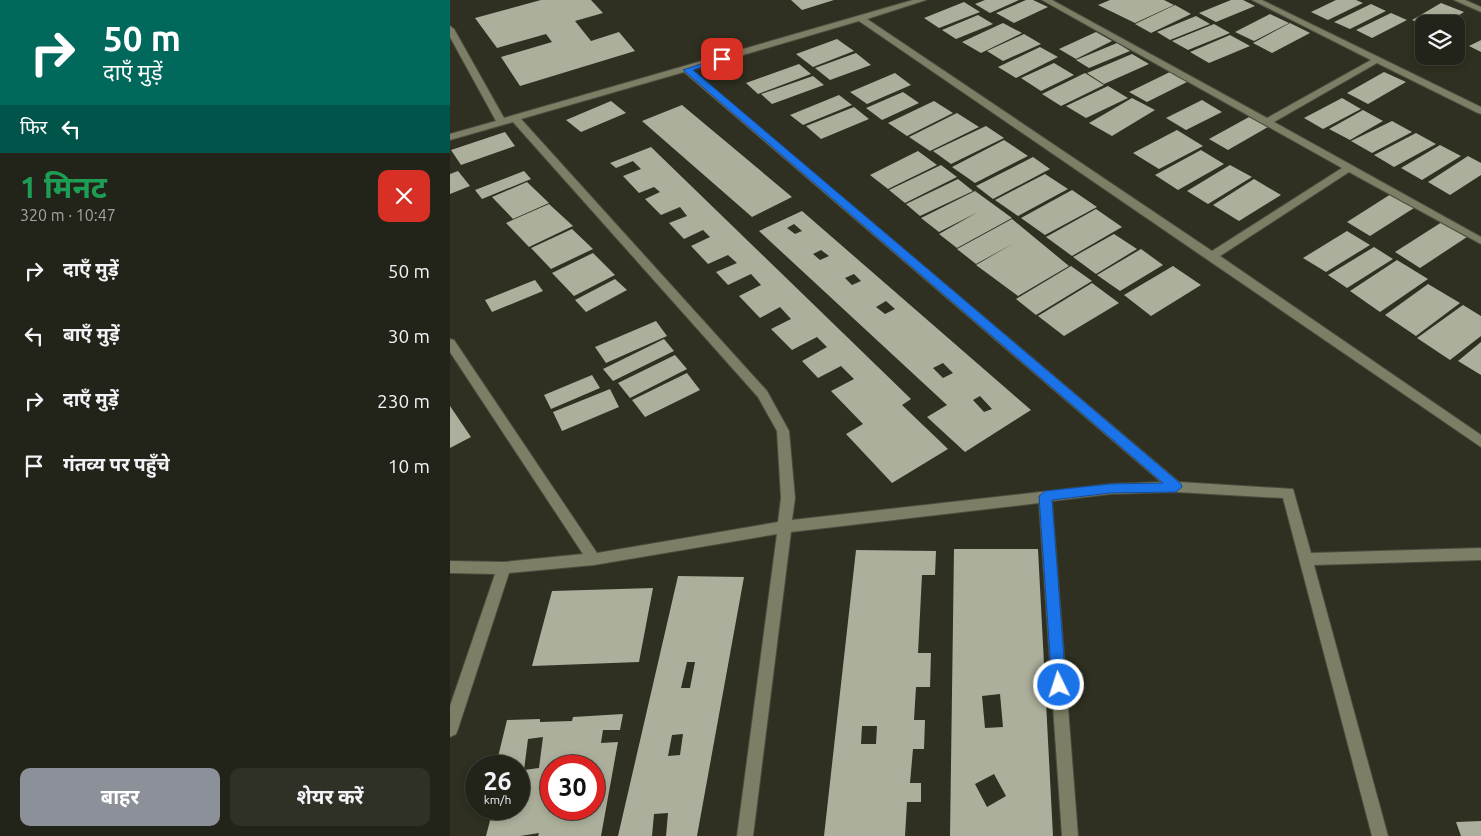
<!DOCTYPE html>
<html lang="hi">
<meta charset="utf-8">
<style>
body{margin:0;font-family:Ubuntu,"Noto Sans Devanagari",sans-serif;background:#2f3026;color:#f1f3f6;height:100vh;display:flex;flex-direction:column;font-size:19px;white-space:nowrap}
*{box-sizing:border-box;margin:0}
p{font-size:16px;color:#a3a4a2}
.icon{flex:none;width:28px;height:28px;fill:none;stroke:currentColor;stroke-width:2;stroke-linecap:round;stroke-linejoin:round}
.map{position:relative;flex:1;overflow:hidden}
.sheet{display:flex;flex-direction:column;background:#232419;width:450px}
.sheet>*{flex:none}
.hud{background:#00695c;color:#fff;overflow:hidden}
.buttons{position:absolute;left:965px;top:15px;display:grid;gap:10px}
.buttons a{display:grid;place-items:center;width:50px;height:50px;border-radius:10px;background:#232419;box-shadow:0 2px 8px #0003,0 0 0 1px #404138;font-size:25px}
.speed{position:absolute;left:15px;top:755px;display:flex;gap:10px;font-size:25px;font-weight:700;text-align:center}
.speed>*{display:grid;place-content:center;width:65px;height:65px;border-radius:50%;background:#232419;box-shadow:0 2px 8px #0003,0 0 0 1px #404138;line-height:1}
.speed small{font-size:12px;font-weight:400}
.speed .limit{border:8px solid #d22;background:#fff;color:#111}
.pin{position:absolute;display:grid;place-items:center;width:42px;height:42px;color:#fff;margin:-21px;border-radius:10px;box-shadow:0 2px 8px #0006}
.me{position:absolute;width:55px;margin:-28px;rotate:356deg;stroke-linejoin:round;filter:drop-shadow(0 0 4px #0008)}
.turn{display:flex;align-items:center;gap:18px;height:105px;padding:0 20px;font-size:22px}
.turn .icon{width:65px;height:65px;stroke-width:2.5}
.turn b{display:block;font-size:35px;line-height:42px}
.then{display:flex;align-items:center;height:48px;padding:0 20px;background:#0003;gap:10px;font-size:19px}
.round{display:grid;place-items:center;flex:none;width:52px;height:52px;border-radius:10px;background:#2f3026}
.headline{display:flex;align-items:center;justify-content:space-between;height:85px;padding:0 20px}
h1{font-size:30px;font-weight:700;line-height:38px;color:#1e9e55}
.cta{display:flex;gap:10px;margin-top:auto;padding:10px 20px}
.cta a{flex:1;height:58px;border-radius:10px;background:#8c9099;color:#fff;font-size:20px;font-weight:700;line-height:58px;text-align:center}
.cta a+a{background:#2f3026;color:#f1f3f6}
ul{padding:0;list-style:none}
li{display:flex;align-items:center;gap:15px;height:65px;padding:0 20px}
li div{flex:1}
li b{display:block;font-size:19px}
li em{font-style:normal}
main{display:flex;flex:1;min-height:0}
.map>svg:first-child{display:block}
.building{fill:#acaf9b;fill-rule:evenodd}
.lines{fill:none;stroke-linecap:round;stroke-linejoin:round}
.minor-casing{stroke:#4c4d3f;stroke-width:2}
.minor{fill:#7c7e65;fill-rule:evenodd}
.route{fill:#1a73e8;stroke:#114b97}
</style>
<main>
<section class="sheet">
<div class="hud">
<div class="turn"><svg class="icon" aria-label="right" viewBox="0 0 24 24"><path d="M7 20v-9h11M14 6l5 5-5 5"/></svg><div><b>50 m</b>दाएँ मुड़ें</div></div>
<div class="then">फिर<svg class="icon" aria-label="left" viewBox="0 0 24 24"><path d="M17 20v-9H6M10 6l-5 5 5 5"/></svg></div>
</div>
<div class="headline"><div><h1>1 मिनट</h1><p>320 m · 10:47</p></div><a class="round" style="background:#d93025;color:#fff"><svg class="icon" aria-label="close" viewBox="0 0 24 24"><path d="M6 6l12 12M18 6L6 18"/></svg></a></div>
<ul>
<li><svg class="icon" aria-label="right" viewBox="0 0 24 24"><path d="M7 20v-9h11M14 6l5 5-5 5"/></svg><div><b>दाएँ मुड़ें</b></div><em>50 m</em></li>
<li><svg class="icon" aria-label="left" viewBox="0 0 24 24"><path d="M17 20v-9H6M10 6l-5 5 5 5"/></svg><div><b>बाएँ मुड़ें</b></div><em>30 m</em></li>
<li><svg class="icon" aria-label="right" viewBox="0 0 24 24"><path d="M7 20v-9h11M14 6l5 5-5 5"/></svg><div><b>दाएँ मुड़ें</b></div><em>230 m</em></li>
<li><svg class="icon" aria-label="arrive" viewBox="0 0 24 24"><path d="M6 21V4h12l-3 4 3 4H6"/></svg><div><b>गंतव्य पर पहुँचे</b></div><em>10 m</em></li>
</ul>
<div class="cta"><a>बाहर</a><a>शेयर करें</a></div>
</section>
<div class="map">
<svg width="1031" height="836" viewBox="0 0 1031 836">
<rect width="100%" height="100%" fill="#2f3021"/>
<g class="building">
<polygon points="91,0 141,0 153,13 125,21 141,41 169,32 185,51 70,86 51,57 102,42 96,34 47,48 25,18"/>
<polygon points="341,0 384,0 352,10"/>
<polygon points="535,0 569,0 540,13 525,4"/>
<polygon points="576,0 583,0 598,7 564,23 546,13"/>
<polygon points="660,0 714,0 724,5 685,23 648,5"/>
<polygon points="781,0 793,0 805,6 766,22 749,13"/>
<polygon points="886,0 906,0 913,3 878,20 861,12"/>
<polygon points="514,2 530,12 489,28 474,18"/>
<polygon points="991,3 1014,12 995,24 974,25 962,20"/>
<polygon points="921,4 936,11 900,29 884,22"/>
<polygon points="725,5 741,14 701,33 685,24"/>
<polygon points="941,13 957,20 922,38 906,30"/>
<polygon points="820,14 839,23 804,41 785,32"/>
<polygon points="528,15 543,24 506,39 492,30"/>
<polygon points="746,16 760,24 720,40 707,32"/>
<polygon points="553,23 572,33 531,53 512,42"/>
<polygon points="840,23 860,33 822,53 803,43"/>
<polygon points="764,24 780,33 738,50 722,41"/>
<polygon points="646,32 662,41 626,59 609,49"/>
<polygon points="574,34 591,44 553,61 537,51"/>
<polygon points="780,35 800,46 759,63 740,52"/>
<polygon points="387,39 404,51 363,67 346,54"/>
<polygon points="1031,40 1031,52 1019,46"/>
<polygon points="667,43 680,51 639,68 626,60"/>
<polygon points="590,47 608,57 566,78 548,67"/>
<polygon points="406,53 421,65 380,80 365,68"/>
<polygon points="682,54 699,64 654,84 637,73"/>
<polygon points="604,63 624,75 591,91 571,78"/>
<polygon points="349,64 361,74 308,94 296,83"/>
<polygon points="722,71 739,81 697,102 679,92"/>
<polygon points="934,72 956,82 918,104 897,93"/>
<polygon points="445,73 461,85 417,104 400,92"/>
<polygon points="635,73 654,85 611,106 592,94"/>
<polygon points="363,76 374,85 322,104 311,94"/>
<polygon points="658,86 678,98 636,118 616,106"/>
<polygon points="453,92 469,103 432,120 416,108"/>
<polygon points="389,95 402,105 353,125 340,115"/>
<polygon points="682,98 705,110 662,136 639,123"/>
<polygon points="892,98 911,109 873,129 854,118"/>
<polygon points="752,100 772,112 736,130 716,118"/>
<polygon points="161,101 176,113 131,132 116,120"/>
<polygon points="484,101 503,113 457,136 438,123"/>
<polygon points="232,105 342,197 302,217 192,121"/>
<polygon points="404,107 419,119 371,139 356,126"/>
<polygon points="913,110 933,121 900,140 879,129"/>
<polygon points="507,113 529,127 480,151 459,137"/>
<polygon points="799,117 818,127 778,150 759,139"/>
<polygon points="942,121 962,132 922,153 901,141"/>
<polygon points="536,126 554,138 501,164 483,151"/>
<polygon points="727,130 753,146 709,169 683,153"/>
<polygon points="55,132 65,146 11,165 1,150"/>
<polygon points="966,133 986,144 944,167 924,155"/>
<polygon points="554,140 578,156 525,183 502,167"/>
<polygon points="990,145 1011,156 972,180 951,168"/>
<polygon points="201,147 461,399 452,405 498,449 442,483 396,434 413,424 381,391 404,379 391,366 368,378 352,361 377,347 367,337 342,350 321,329 341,319 330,307 310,318 289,296 311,285 301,274 278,285 266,272 287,263 278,255 258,264 241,246 260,237 253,230 234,239 219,223 237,216 230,207 211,215 195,199 210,192 204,187 189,193 173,176 191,169 183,161 166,168 160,163"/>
<polygon points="751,150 774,164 728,190 705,175"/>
<polygon points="468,151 487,165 438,189 420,175"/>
<polygon points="1018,156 1031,163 1031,175 1000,195 978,182"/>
<polygon points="583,157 600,169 543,199 526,186"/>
<polygon points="491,165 507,177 455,203 439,190"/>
<polygon points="780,165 802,177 758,204 737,191"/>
<polygon points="8,171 20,186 0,194 0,174"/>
<polygon points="74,171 81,179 32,199 25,190"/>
<polygon points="595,174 618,189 568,216 545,200"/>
<polygon points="508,179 523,191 470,216 456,204"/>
<polygon points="804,179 831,195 789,221 763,205"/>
<polygon points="77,182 99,203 63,219 42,197"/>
<polygon points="622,190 647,207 595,235 571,218"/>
<polygon points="525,191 562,218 507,248 489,234 528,212 489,232 471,218"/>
<polygon points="941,194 964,208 920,236 897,222"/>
<polygon points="99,204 123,226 79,247 56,223"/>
<polygon points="646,209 672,227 622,256 596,237"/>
<path d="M352 211 581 410 515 452 477 417 497 405 309 231ZM344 224 352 231 345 234 337 228ZM371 250 379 256 370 260 363 254ZM404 274 411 281 402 285 395 278ZM436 301 445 309 435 314 426 307ZM493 363 503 373 493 378 483 368ZM530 396 542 409 534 412 523 400Z"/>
<polygon points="562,219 619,266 568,296 526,265 564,243 526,264 507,249"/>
<polygon points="992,222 1017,237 970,268 945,252"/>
<polygon points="122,229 143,249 101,269 81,248"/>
<polygon points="897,231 920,245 876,272 853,258"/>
<polygon points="664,234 687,249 646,274 623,257"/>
<polygon points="924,247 943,259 897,288 878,275"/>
<polygon points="691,249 713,265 670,291 647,275"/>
<polygon points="143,253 165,275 124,296 102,273"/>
<polygon points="947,260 978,279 930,312 900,291"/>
<polygon points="621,266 642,281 586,315 566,299"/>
<polygon points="723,266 751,285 701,316 674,295"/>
<polygon points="165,279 177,290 136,312 125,300"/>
<polygon points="85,280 93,291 42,312 35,300"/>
<polygon points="642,283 669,303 614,336 588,316"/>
<polygon points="978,284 1010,303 966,336 935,315"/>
<polygon points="1013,305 1031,316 1031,336 1000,360 967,338"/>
<polygon points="206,321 217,336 156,363 145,347"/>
<polygon points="214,339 224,351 163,381 153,369"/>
<polygon points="1031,342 1031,375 1008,361"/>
<polygon points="225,355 237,369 180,398 168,383"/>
<polygon points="237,373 250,390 195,417 182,400"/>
<polygon points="142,375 150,388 101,409 94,395"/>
<polygon points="160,389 169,407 112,431 103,412"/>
<polygon points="0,406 21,437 0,448"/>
<path d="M504 549H588L603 836H500ZM550 694 553 727 535 728 532 696ZM544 774 556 796 537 807 525 784Z"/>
<path d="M406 550 486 551 485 575H472L468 653H481L480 687H466L464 720H475L474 749H463L460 783H471V802H457L455 836H374ZM412 726H427L426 744H411Z"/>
<path d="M228 576 294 577 247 836H216L218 813 204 814 202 836H168ZM237 662H245L240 688H231ZM233 734 230 755 218 756 222 735Z"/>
<polygon points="203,588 189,662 82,666 102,591"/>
<path d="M173 714 170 730H153L151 743 168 742 151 836H88L89 833 70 836H36L43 809H69V766H53L56 757H48L57 720 90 719V722L122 721 123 717ZM93 737 89 768 74 770 78 739ZM101 766H144V809H101Z"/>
<polygon points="1031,821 1031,836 1011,836 1006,822"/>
</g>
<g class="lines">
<defs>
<g id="minor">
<path d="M463 0H476L417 19 762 251 892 168 592 0H602L817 118 921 60 802 0H812L1031 107V114L1028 113 927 63 824 122 1031 237V244L899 172 770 256 1031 435V447L409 21 242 70 729 482 843 489 861 553 1031 548V560L864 565 938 836H922L833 498 726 492 660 494 602 501 628 836H612L589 503 341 532 303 836H287L327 534 144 565 59 573 8 729 6 734 0 737V706L45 574 0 573V561L54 562 133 554 0 352V339L4 340 147 553 328 522 331 498 327 431 308 397 63 122 0 140V134L46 121 0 37V26L4 29 54 118ZM234 72 711 482 660 484 342 520 345 498 339 431 317 391 71 119Z"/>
<polygon points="1004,0 1015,0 1031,7 1031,12"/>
</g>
</defs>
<use href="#minor" class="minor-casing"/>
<use href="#minor" class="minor"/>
</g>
<polygon class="route" points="269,58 275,59 243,70 731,484 732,487 726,492 660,493 602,500 616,685 614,690 609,692 604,690 602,685 589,496 595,491 660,484 713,483 233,70"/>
</svg>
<div class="buttons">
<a><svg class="icon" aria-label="layers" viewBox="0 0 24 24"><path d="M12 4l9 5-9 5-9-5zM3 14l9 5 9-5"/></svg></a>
</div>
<div class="speed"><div>26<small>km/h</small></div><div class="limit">30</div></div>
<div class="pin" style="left:272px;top:59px;background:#d93025"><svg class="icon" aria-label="arrive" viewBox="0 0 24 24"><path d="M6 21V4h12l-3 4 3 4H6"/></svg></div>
<svg class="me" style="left:609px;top:685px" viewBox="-20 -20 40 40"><circle r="17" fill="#1a73e8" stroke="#fff" stroke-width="3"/><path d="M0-11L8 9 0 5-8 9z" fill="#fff"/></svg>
</div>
</main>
